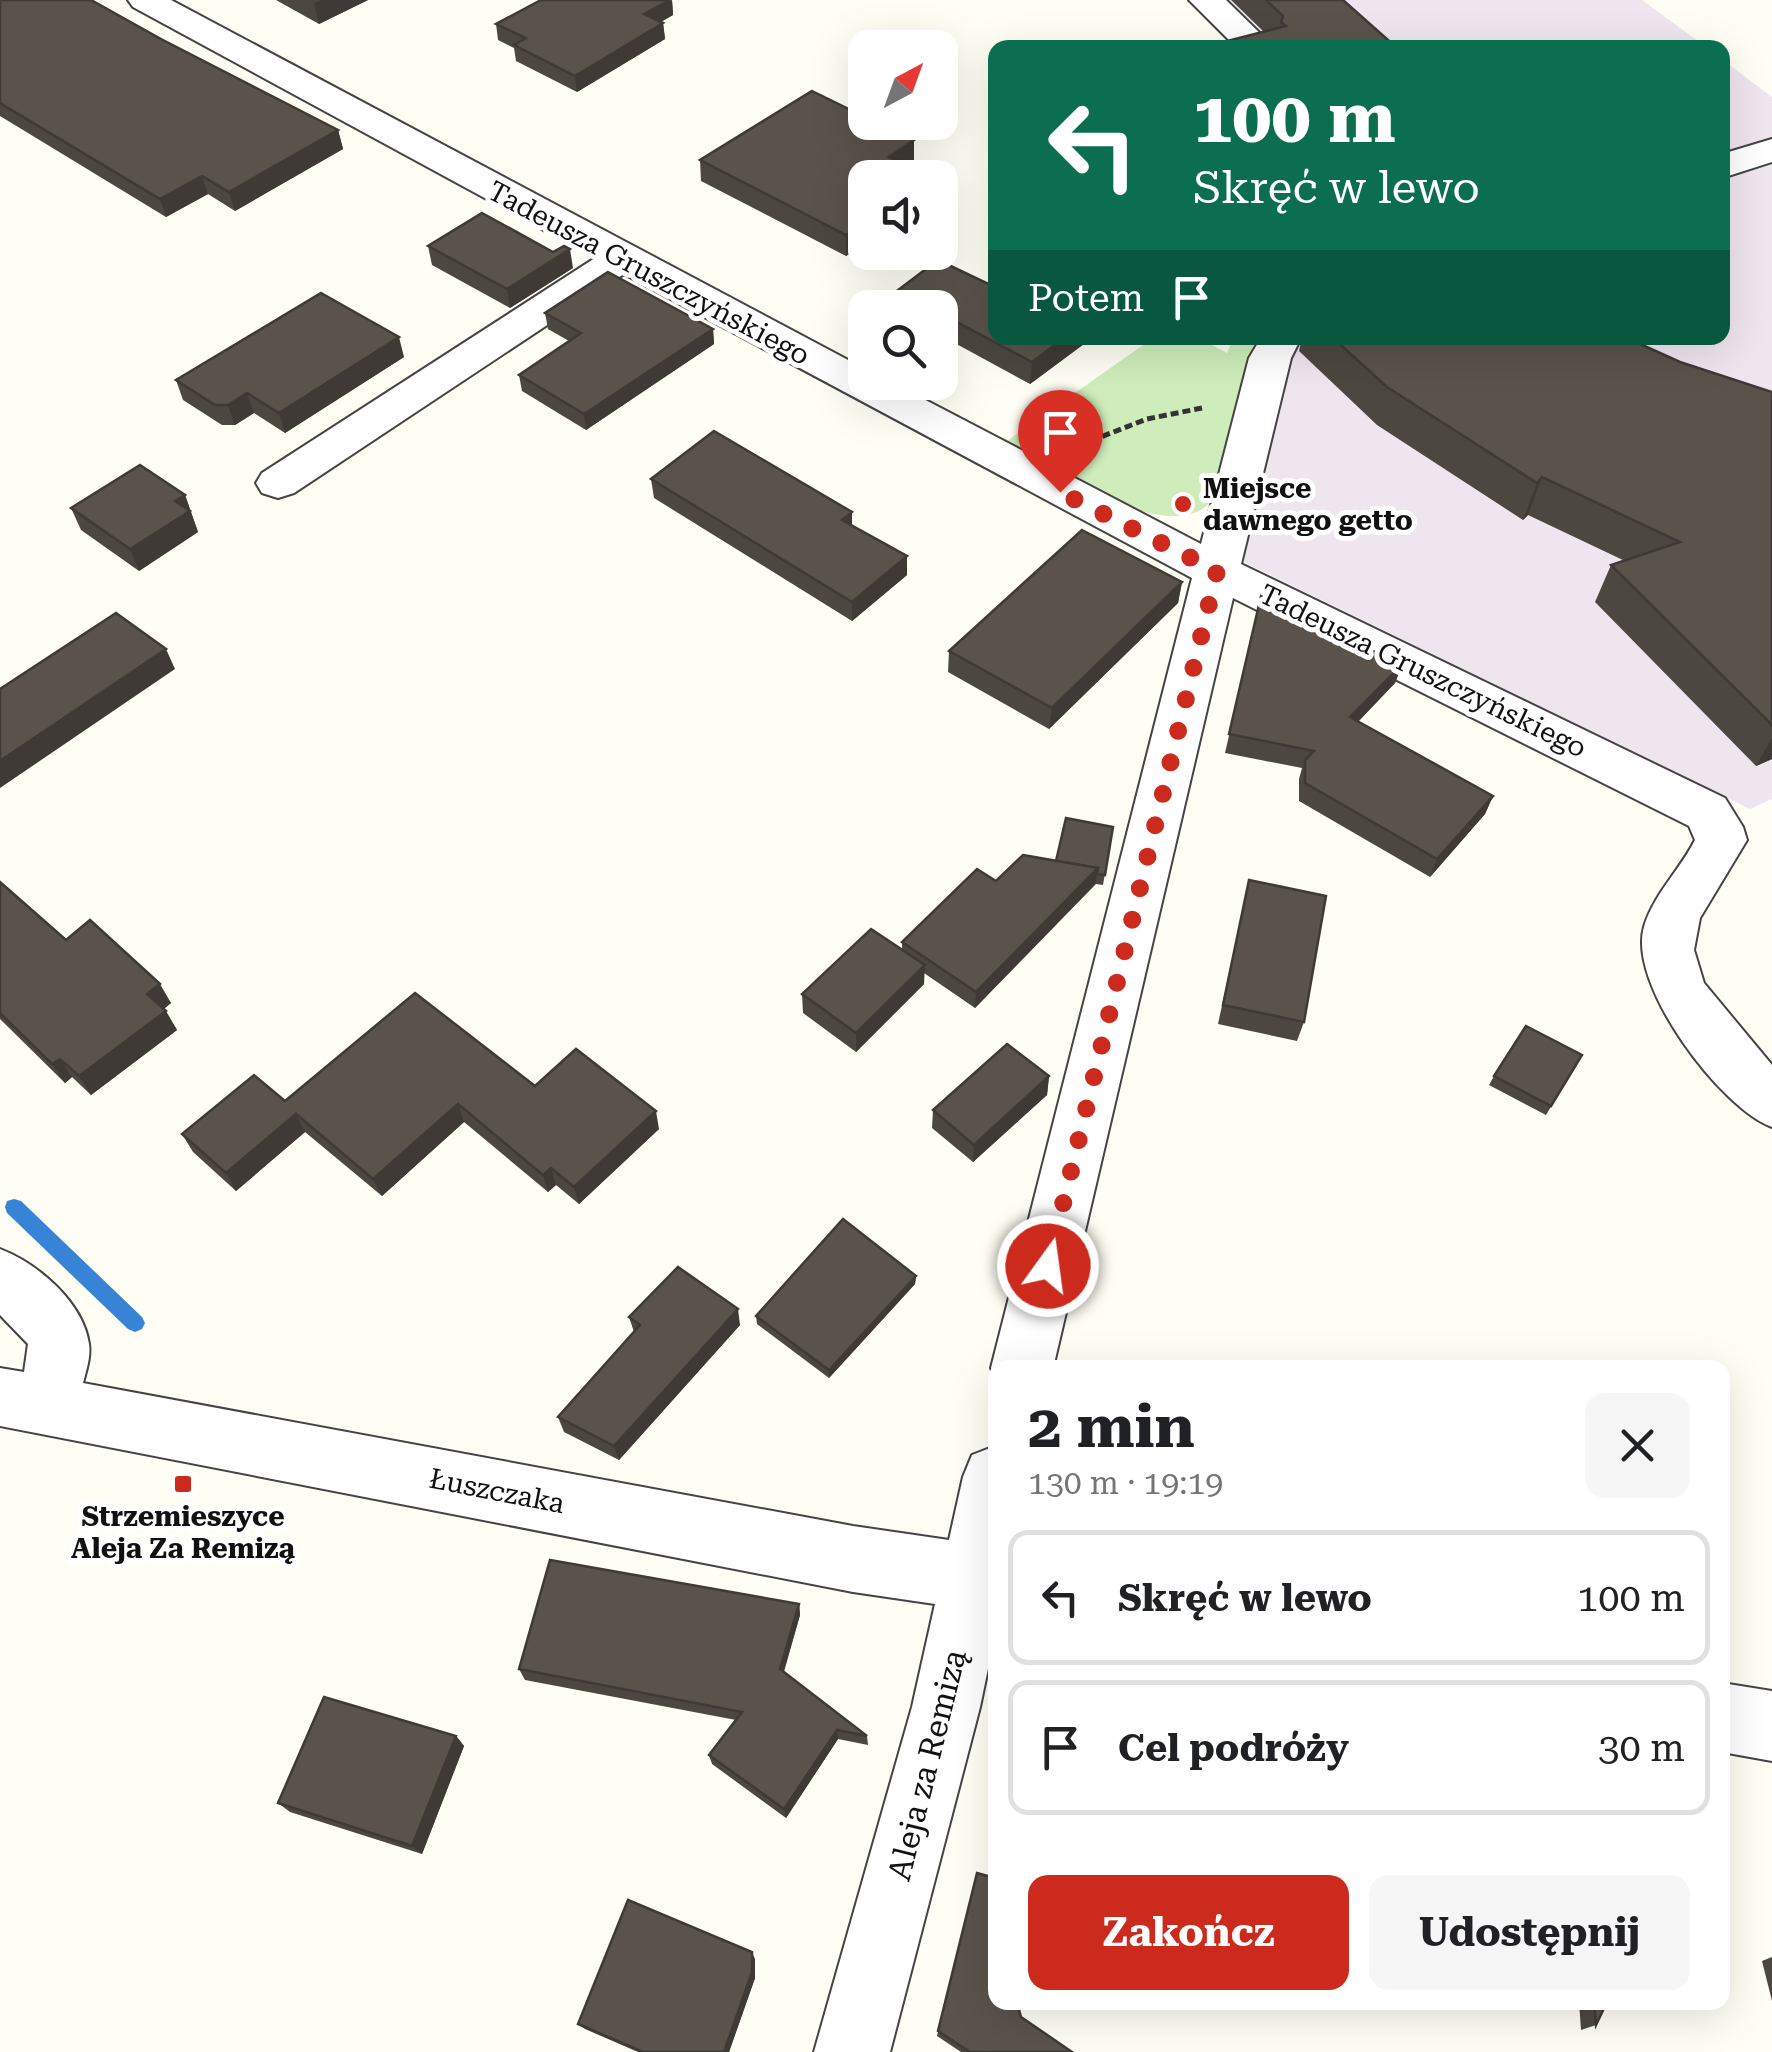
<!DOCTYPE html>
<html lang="pl">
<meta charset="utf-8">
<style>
body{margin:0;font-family:"Roboto Serif",serif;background:#f6f6f6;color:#202124;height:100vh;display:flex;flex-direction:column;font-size:38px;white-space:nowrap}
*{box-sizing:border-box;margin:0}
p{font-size:32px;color:#757577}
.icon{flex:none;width:55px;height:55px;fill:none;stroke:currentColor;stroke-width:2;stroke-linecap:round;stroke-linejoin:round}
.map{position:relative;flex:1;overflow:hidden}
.sheet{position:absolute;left:988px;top:1360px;width:742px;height:650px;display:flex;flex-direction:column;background:#fff;border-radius:20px;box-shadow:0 10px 40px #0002}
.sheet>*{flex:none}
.banner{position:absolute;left:988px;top:40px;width:742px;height:305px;border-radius:20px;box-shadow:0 10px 40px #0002;background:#0b6e4f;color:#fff;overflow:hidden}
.needle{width:65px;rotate:41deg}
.buttons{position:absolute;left:848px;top:30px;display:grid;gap:20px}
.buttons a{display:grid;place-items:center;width:110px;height:110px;border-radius:20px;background:#fff;box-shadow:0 10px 40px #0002;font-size:50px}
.pin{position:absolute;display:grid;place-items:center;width:85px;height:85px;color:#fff;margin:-102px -42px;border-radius:50% 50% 50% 0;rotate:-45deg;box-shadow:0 0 10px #0007}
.pin .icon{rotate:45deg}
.me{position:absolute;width:110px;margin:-55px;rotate:14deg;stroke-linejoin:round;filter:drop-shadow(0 0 8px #0008)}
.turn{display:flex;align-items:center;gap:35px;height:210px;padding:0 40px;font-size:45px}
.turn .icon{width:130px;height:130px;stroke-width:2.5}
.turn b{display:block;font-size:70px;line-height:85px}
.then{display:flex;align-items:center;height:95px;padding:0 40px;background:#0003;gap:20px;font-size:38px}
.round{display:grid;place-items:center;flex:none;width:105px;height:105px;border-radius:20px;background:#f6f6f6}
.head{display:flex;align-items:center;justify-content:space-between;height:170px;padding:0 40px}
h1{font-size:60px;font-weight:700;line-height:75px}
.cta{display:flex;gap:20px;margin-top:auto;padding:20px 40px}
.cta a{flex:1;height:115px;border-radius:20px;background:#cc2a1d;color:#fff;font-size:40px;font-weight:700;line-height:115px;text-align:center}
.cta a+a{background:#f6f6f6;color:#202124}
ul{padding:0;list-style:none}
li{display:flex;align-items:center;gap:30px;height:135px;margin:0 20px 15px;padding:0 20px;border:5px solid #e0e0e0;border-radius:20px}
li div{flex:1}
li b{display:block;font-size:38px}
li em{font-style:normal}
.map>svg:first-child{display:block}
.industrial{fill:#efe5ef}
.green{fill:#ceedba}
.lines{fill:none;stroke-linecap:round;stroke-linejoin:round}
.stream{fill:#3784d7;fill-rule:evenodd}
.minor-casing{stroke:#444;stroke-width:4}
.path{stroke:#333;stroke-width:5;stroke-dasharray:8 4;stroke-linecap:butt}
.minor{fill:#fff;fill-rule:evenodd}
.wall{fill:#4d4741}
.shaded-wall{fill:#3f3a35}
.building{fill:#5a534c;stroke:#3f3a35;stroke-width:2.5}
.route{stroke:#cc2a1d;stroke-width:18;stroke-dasharray:0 32.4}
.poi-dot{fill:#cc2a1d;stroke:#fff;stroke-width:4}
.labels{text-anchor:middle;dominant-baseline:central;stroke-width:10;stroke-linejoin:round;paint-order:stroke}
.street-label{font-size:28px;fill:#111;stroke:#fff}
.poi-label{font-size:28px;font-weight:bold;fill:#111;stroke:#fff;text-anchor:start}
.near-street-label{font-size:32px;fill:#111;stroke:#fff}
</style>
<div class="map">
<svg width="1772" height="2052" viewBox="0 0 1772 2052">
<rect width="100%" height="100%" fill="#fffef4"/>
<g class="industrial">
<polygon points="1221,0 1642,0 1706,47 1272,47"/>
<polygon points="1723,60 1772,97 1772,799 1750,809 1240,560 1294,344 1303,338 1722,338"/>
</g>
<path class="green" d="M1153 338H1199L1227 353 1234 338H1263L1256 347C1244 391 1237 447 1219 488 1188 563 1050 467 1004 443Z"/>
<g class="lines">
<polygon class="stream" points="14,1199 21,1201 142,1317 145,1323 142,1329 135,1332 128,1329 7,1213 5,1207 7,1201"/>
<defs>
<g id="minor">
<path d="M128 0H171L865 369V382H891L1201 544 1249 358 1261 338H1301L1291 358 1241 564 1725 798 1743 827 1747 840 1700 918 1694 950 1704 983 1772 1065V1127C1721 1109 1627 984 1644 927 1653 895 1680 870 1695 840L1689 826 1233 598 1053 1368H995V1377L991 1368 1192 578 624 274 294 493 278 498 262 493 256 483 262 473 595 258 133 7Z"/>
<polygon points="1189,0 1226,0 1275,48 1237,48"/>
<polygon points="1772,139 1772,162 1722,178 1722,154"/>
<path d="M0 1249C37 1263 83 1302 89 1344 91 1357 86 1371 83 1383L853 1526 949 1540 963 1477 972 1455 995 1446V1635L980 1707 890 2052H814L912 1707 935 1604 853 1592 0 1426V1368L24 1372 28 1344 0 1315Z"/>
<polygon points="1722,1683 1772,1691 1772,1761 1722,1752"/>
</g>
</defs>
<use href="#minor" class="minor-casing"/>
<polyline class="path" points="1080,445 1147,419 1202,408"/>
<use href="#minor" class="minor"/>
</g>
<g class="wall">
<polygon points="0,0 161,39 338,130 343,149 235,211 208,194 166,217 0,116"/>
<polygon points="276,0 368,0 319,24"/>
<polygon points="672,0 673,15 661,22 663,23 665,39 577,92 516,61 514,48 498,40 496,24"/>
<polygon points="1231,0 1343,0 1397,48 1264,32"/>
<polygon points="914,140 914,161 907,166 865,178 865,244 846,256 701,181 700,160"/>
<polygon points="428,246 573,268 510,308 432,265"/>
<polygon points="938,260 995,287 995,338 1092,338 1030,384 940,335 940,308 898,308 898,290"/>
<polygon points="545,313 713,329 714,344 586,430 522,391 519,375 569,341 548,329"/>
<polygon points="1302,338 1627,338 1680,362 1772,392 1772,759 1756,766 1595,602 1611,565 1625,561 1528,515 1523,520 1377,425 1299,351"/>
<polygon points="404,357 285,433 254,413 235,425 222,425 183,400 176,380"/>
<polygon points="651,479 852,512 852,525 907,575 852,621 654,498"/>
<polygon points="185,495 198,532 139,571 81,530 71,508"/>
<polygon points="1182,582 1178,603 1049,729 948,672 949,651"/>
<polygon points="1261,596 1402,665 1395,683 1358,722 1493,796 1485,814 1430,877 1299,801 1299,779 1302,768 1225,753"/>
<polygon points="1113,827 1103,885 1096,884 975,1008 924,973 924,984 856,1052 803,1013 802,994 902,950 902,942 996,881 1056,861"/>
<polygon points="1249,880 1304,1022 1297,1041 1218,1024"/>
<polygon points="0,882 66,940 171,1003 164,1009 177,1030 91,1095 72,1077 65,1083 0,1019"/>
<polygon points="1582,1055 1546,1115 1489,1085 1494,1076"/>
<polygon points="1049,1076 1047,1095 973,1162 932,1128 933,1110"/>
<polygon points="535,1086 659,1129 579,1204 556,1185 548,1192 464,1122 382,1196 305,1132 236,1191 193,1152 182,1134 285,1101"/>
<polygon points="916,1276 915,1284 829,1378 757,1324 756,1316"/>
<polygon points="629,1317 740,1325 619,1460 564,1432 558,1417 634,1332"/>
<polygon points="799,1604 800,1615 784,1672 867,1736 868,1745 838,1739 786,1818 712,1764 709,1755 736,1720 525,1680 519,1669"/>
<polygon points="456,1736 464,1746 422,1854 290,1812 278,1803"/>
<polygon points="977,1873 995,2002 1072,2052 961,2052 937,2036"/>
<polygon points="1772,1957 1772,2001 1762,1961"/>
<polygon points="755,1959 755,1978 729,2052 638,2052 585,2029 578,2024"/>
<polygon points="1579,2002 1607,2002 1596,2025 1581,2030"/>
</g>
<g class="shaded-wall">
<polygon points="321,0 368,0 319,24 314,3"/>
<polygon points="672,0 673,15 646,30 644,14"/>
<polygon points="663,23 665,39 577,92 575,76"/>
<polygon points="338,130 343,149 235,211 229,192"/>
<polygon points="914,140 914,161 889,178 889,157"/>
<polygon points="202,176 208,194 166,217 160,199"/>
<polygon points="865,223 865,244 846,256 846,235"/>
<polygon points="570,249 573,268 510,308 507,289"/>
<polygon points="713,329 714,344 586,430 584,414"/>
<polygon points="399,337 404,357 285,433 279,413"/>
<polygon points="1064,338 1092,338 1030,384 1032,362"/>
<polygon points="247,393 254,413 235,425 228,405"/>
<polygon points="1542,477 1528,515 1523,520 1537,483"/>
<polygon points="185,495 198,532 139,571 130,549 175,501"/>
<polygon points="852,512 852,532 842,520"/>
<polygon points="907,556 907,575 852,621 852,602"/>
<polygon points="1182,582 1178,603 1049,729 1052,708"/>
<polygon points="166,649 175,669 0,788 0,761"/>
<polygon points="1402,665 1395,683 1344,736 1350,717"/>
<polygon points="1772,738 1772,759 1756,766"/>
<polygon points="1493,796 1485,814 1430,877 1437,859"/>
<polygon points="1098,868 1095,884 975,1008 976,992"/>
<polygon points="925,965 924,984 856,1052 856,1033"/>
<polygon points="160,984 171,1003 158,1013 147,994"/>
<polygon points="166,1011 177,1030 91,1095 79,1076"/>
<polygon points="60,1059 72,1077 65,1083 52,1064"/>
<polygon points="1049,1076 1047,1095 973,1162 974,1145"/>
<polygon points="458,1104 464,1122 382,1196 373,1179"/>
<polygon points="656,1111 659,1129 579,1204 574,1187"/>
<polygon points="296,1114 305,1132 236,1191 226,1173"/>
<polygon points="551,1168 556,1185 548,1192 543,1175"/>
<polygon points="916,1276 915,1284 829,1378 829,1370"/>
<polygon points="738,1309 740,1325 619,1460 614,1446"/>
<polygon points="799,1604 800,1615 781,1680 780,1669"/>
<polygon points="837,1730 838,1739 786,1818 784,1809"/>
<polygon points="456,1736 464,1746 422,1854 412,1846"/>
<polygon points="752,1952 755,1959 755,1978 729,2052 724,2052"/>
</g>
<g class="building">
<polygon points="0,0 91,0 161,39 338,130 229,192 202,176 160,199 0,103"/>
<polygon points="541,0 670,0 644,14 663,23 575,76 514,45 526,38 496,24"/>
<polygon points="1266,0 1343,0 1397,48 1200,48 1286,26 1281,22 1283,16"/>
<polygon points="812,91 865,117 865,122 877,122 914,140 889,157 931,178 865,178 865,223 846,235 700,160"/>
<polygon points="482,213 553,252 564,246 570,249 507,289 428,246"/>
<polygon points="938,260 995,287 995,338 1064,338 1032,362 940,313 940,308 930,308 898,290"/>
<polygon points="608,272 713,329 584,414 519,375 581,333 545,313"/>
<polygon points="321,293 399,337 279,413 247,393 228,405 215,405 176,380"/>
<polygon points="1333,338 1627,338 1680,362 1772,392 1772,725 1611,565 1680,542 1542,477 1537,483 1387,387"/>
<polygon points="714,431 852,512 842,520 907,556 852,602 651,479"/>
<polygon points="140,465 185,495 175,501 190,511 130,549 71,508"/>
<polygon points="1082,530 1182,582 1052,708 949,651"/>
<polygon points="1261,596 1402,665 1350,717 1493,796 1437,859 1305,783 1305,760 1314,751 1229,734"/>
<polygon points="116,613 166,649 0,761 0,689"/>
<polygon points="1066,818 1113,827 1105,875 1097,874 1098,868 1056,861"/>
<polygon points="1023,855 1098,868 976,992 902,942 977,869 996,881"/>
<polygon points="1249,880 1326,896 1304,1022 1223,1005"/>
<polygon points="0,882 66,940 90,920 160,984 147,994 166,1011 79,1076 60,1059 52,1064 0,1013"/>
<polygon points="871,929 925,965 856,1033 802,994"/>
<polygon points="415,993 535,1086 576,1049 656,1111 574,1187 551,1168 543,1175 458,1104 373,1179 296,1114 226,1173 182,1134 254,1075 285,1101"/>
<polygon points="1526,1026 1582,1055 1551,1106 1494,1076"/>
<polygon points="1007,1044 1049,1076 974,1145 933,1110"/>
<polygon points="843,1219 916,1276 829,1370 756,1316"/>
<polygon points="678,1267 738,1309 614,1446 558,1417 640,1325 629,1317"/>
<polygon points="550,1560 799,1604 780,1669 867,1736 837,1730 784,1809 709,1755 742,1712 519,1669"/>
<polygon points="324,1697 456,1736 412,1846 278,1803"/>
<polygon points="977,1873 995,1878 995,2002 1017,2002 1021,2017 1072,2052 970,2052 938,2031"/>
<polygon points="628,1900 752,1952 752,1972 724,2052 643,2052 578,2024"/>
<polygon points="1594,2002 1607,2002 1596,2025"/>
</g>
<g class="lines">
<polyline class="route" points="1048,1266 1217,571 1060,492"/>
</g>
<g class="poi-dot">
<circle cx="1183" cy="504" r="10"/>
<rect x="173" y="1474" width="20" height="20" rx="5"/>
</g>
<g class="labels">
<g class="street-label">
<text transform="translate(649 273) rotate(28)">Tadeusza Gruszczyńskiego</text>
<text transform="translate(1423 671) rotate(26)">Tadeusza Gruszczyńskiego</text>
<text transform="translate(497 1491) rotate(11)">Łuszczaka</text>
</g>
<g class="poi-label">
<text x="1203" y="488">Miejsce<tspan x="1203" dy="32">dawnego getto</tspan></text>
<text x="183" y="1516" text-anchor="middle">Strzemieszyce<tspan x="183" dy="32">Aleja Za Remizą</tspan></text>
</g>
<g class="near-street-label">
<text transform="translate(927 1765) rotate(-76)">Aleja za Remizą</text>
</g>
</g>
</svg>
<div class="buttons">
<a><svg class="needle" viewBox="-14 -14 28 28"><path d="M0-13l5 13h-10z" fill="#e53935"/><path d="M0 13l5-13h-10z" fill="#757577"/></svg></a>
<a><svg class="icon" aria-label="sound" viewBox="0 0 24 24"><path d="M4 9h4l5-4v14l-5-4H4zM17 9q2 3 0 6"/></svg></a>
<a><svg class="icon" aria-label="search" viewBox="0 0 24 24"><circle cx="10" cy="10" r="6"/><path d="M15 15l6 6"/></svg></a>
</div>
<div class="pin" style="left:1060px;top:492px;background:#d93025"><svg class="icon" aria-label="arrive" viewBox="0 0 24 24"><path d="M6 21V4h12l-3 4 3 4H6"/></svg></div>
<svg class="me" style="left:1048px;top:1266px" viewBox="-20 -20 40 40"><circle r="17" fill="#cc2a1d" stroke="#fff" stroke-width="3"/><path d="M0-11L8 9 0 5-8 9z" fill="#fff"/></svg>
<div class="banner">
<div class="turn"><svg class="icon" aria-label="left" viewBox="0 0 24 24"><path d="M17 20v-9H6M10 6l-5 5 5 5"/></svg><div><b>100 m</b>Skręć w lewo</div></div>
<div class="then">Potem<svg class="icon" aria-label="arrive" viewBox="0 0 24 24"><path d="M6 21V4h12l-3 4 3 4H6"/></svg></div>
</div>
<section class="sheet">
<div class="head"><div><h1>2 min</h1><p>130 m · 19:19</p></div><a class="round"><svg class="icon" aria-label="close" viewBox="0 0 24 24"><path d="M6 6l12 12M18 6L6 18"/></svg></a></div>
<ul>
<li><svg class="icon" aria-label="left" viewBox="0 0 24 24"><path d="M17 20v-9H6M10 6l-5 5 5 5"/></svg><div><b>Skręć w lewo</b></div><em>100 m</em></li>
<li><svg class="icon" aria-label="arrive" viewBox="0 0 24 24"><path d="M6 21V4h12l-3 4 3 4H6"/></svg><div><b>Cel podróży</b></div><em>30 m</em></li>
</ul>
<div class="cta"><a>Zakończ</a><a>Udostępnij</a></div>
</section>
</div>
